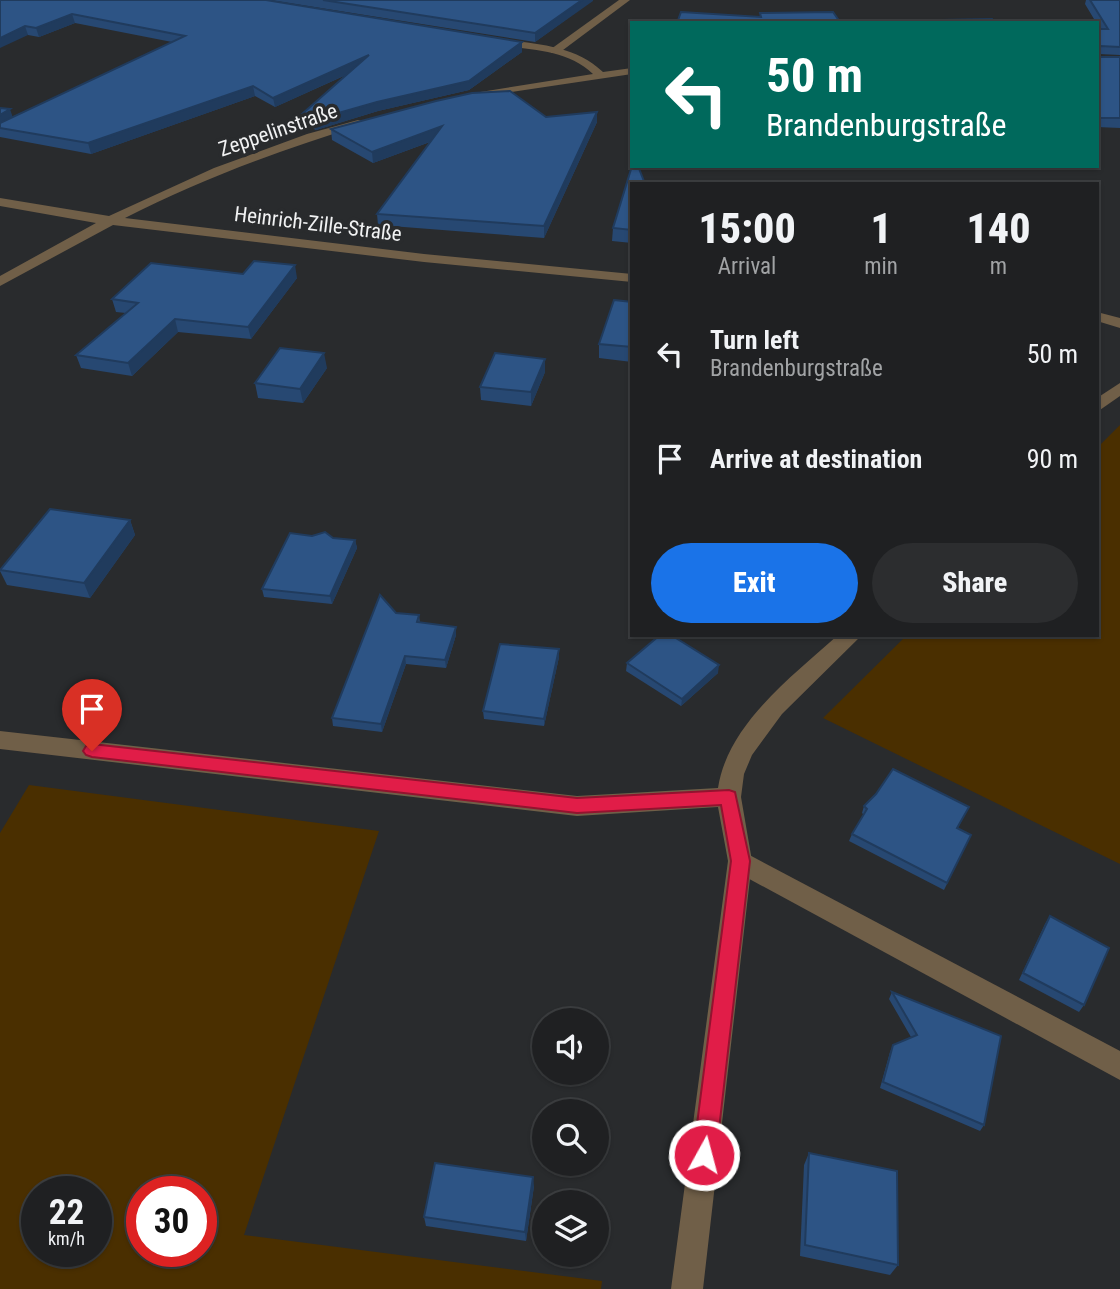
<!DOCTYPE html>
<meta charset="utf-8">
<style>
body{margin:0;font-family:"Roboto Condensed",sans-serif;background:#2c2d2f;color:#f1f3f6;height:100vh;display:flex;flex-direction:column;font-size:26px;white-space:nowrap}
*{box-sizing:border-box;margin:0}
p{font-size:23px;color:#a1a3a5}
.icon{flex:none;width:38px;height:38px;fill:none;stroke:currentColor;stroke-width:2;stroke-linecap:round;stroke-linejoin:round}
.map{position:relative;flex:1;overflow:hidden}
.sheet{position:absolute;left:630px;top:182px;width:469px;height:455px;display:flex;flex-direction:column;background:#1f2022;border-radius:0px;box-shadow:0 2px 5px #0004,0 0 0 2px #3c3e40}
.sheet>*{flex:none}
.banner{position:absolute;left:630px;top:21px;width:469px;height:147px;border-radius:0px;box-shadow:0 2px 5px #0004,0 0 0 2px #3c3e40;background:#00695c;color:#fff;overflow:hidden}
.tools{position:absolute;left:532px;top:1008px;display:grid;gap:14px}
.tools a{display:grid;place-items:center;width:77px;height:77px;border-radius:50%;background:#1f2022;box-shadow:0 2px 5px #0004,0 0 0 2px #3c3e40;font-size:35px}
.speed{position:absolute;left:21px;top:1176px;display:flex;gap:14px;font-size:35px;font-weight:700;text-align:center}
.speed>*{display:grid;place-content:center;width:91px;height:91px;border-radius:50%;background:#1f2022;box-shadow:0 2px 5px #0004,0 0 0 2px #3c3e40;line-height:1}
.speed small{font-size:18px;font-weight:400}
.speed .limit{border:10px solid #d22;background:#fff;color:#111}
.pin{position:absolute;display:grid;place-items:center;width:60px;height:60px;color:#fff;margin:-72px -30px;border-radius:50% 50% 50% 0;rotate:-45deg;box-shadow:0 0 7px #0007}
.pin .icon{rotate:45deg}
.me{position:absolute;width:77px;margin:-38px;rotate:7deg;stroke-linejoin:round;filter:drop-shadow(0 0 5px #0008)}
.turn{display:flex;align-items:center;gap:24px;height:147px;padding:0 21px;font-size:32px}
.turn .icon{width:91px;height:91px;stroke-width:2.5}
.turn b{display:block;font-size:49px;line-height:60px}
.eta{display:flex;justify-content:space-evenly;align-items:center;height:119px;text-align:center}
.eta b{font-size:42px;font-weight:800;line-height:49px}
.button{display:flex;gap:14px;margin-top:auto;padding:14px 21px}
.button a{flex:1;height:80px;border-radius:42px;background:#1a73e8;color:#fff;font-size:28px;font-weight:800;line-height:80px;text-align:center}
.button a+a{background:#2c2d2f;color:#f1f3f6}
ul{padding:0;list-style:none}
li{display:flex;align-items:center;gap:21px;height:105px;padding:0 21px}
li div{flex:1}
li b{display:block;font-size:26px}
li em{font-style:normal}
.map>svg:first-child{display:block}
.green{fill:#4a2f00;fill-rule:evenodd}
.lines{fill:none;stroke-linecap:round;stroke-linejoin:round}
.lane{fill:#705f48;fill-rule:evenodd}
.street{fill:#705f48;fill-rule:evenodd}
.wall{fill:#274872}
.shaded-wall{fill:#203b5d}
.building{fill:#2d5485;stroke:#203b5d;stroke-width:2}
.route{fill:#e11d48;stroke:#92132f;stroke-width:2}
.labels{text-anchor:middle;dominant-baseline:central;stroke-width:7;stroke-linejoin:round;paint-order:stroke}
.far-street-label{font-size:21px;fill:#f1f2f3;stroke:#292b2d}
</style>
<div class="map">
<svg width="1120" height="1289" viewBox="0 0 1120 1289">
<rect width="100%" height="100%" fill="#292b2d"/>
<g class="green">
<polygon points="1120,425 1120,864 823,718 907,635 1097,635 1097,448"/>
<path d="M29 785 379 831 244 1235 602 1281 601 1289H0V833ZM37 1192H96V1251H37ZM142 1192H201V1251H142Z"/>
</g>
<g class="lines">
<g class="lane">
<polygon points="619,0 630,0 559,53 551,53 551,49"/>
<polygon points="740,850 1120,1051 1120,1080 731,869 728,861 731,853"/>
</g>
<g class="street">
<path d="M494 38C533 44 574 44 603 72L632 68V74L464 99 463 97 468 94 593 74C565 47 526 51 490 43V39Z"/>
<path d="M358 120 362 121V125C280 150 201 179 125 218L424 254 632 274V282L424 262 113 225 0 286V276L96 223 0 206V198L109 216 214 168 307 134Z"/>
<polygon points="1097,312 1120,318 1120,328 1097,321"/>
<polygon points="1120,383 1120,396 1097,412 1097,398"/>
<path d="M838 635H862L782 714 752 755 744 774 741 797 752 861 703 1289H671L728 861 718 807 577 816 0 749V731L577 796 718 788C728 723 793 676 838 635Z"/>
</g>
</g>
<g class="wall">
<polygon points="0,0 522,42 522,52 469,90 378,111 316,130 304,124 302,114 346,75 275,107 255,96 91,154 0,137 0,108 12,117 172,42 75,23 39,37 28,35"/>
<polygon points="270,0 593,0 535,42"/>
<polygon points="1086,0 1120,0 1120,55 1099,54 1100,57 1120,57 1120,128 1097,127 1097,29 1100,29 1085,4"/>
<polygon points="546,117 597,122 544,238 378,225 377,214 430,142 373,163 332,140 331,129"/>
<polygon points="632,184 632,243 612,241 613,228"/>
<polygon points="243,274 297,278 251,339 178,332 132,376 81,368 76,355 126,313 116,312 112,299"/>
<polygon points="632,302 632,362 599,358 599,344"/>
<polygon points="327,368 303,403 258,398 255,383"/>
<polygon points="545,372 531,406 481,400 480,387"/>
<polygon points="130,520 135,535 90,598 7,585 0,571 0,570"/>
<polygon points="355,540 357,548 332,604 264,597 262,589"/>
<polygon points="396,613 419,615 420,623 456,635 446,668 406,664 382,732 333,726 332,718"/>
<polygon points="559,657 544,726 484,719 483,711"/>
<polygon points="627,663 718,673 681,706 626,671"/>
<polygon points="864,806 965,814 958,828 971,835 944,890 849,841 852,834 864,815 862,813"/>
<polygon points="1050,916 1084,1005 1079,1012 1019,980 1045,924"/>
<polygon points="892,992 984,1125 980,1131 880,1088 890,1052 893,1045 911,1037 889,999"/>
<polygon points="809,1153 898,1265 890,1275 800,1256 804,1165"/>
<polygon points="534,1186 526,1241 426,1226 424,1217"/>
</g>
<g class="shaded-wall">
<polygon points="582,0 593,0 593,1 535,42 535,33"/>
<polygon points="72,14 75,23 39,37 36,28"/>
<polygon points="25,26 28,35 0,48 0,38"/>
<polygon points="522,42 522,52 469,90 378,111 316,130 314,120"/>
<polygon points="369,55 370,64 275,107 273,98"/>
<polygon points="253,86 255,96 91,154 88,143"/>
<polygon points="10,109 13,118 0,125 0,115"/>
<polygon points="597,112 597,122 544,238 544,226"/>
<polygon points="442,126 443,137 373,163 372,152"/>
<polygon points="295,265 297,278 251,339 248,327"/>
<polygon points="175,319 178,332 132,376 128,363"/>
<polygon points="324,353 327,368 303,403 300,389"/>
<polygon points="545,359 545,372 531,406 531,392"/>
<polygon points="130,520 135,535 90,598 84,583"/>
<polygon points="355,540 357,548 332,604 330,596"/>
<polygon points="456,627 456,635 446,668 445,660"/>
<polygon points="559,649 559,657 544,726 544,719"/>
<polygon points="405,656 406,664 382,732 381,724"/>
<polygon points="719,665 718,673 681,706 682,699"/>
<polygon points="533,1177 534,1186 526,1241 525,1232"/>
</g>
<g class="building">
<polygon points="0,0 266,0 522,42 469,81 377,102 314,120 302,114 369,55 273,98 253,86 88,143 0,128 0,123 185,36 72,14 36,28 25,26 0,38"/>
<polygon points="323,0 582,0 535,33"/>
<polygon points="1090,0 1120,0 1120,47 1100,46 1097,48 1097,29 1108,29"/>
<polygon points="681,12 761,17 760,13 833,12 840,22 992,19 995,23 677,23"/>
<polygon points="1097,49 1100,57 1120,57 1120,118 1097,118"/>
<polygon points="510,91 546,117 597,112 544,226 377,214 442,126 372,152 331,129 436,101 472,93"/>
<polygon points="0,108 10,109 0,115"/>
<polygon points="632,166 638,166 645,184 632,184 632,230 613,228"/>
<polygon points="254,261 295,265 248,327 175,319 128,363 76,355 138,303 112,299 151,263 243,274"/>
<polygon points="614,300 632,302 632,347 599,344"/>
<polygon points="280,348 324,353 300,389 255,383"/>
<polygon points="495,353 545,359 531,392 480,387"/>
<polygon points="50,509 130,520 84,583 0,570"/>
<polygon points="325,532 333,538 355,540 330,596 262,589 290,533 312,536"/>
<polygon points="380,595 396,613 419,615 417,622 456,627 445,660 405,656 381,724 332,718"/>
<polygon points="660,635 671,635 719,665 682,699 627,663"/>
<polygon points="500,644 559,649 544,719 483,711"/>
<polygon points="893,769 969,807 957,828 971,835 947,883 852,834 867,809 864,806 876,794"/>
<polygon points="1050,916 1109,948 1084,1005 1023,973"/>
<polygon points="892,992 1001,1036 984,1125 883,1082 893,1045 917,1035"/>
<polygon points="809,1153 897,1171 898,1265 805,1245"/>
<polygon points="435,1163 533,1177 525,1232 424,1217"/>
</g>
<polygon class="route" points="92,744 577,798 729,790 735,792 750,861 716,1155 712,1163 704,1167 696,1163 693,1155 731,861 721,805 577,813 92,757 86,755 83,751 86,746"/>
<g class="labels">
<g class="far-street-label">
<text transform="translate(278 130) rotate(-19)">Zeppelinstraße</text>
<text transform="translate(318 224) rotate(7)">Heinrich-Zille-Straße</text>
</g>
</g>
</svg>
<div class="tools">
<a><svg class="icon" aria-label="sound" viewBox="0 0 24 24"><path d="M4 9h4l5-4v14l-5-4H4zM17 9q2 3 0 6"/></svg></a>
<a><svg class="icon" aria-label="search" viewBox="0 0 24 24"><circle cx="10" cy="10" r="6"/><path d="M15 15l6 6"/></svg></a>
<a><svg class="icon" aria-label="layers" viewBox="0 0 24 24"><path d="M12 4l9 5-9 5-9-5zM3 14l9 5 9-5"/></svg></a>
</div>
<div class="speed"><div>22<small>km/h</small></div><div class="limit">30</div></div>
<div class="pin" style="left:92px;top:751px;background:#d93025"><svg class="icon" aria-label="arrive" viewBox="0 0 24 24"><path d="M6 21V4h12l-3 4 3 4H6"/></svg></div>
<svg class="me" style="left:704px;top:1155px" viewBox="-20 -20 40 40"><circle r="17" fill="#e11d48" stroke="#fff" stroke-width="3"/><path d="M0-11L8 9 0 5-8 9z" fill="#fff"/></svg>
<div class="banner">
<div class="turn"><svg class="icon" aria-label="left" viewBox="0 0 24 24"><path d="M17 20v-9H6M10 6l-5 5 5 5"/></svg><div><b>50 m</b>Brandenburgstraße</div></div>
</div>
<section class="sheet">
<div class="eta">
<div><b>15:00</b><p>Arrival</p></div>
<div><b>1</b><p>min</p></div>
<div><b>140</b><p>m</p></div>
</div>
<ul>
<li><svg class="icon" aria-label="left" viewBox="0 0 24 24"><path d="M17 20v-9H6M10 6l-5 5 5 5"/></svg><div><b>Turn left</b><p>Brandenburgstraße</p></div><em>50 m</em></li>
<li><svg class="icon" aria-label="arrive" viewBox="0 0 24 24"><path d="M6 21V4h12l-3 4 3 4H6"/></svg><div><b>Arrive at destination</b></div><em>90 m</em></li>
</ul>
<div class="button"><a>Exit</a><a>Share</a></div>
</section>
</div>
